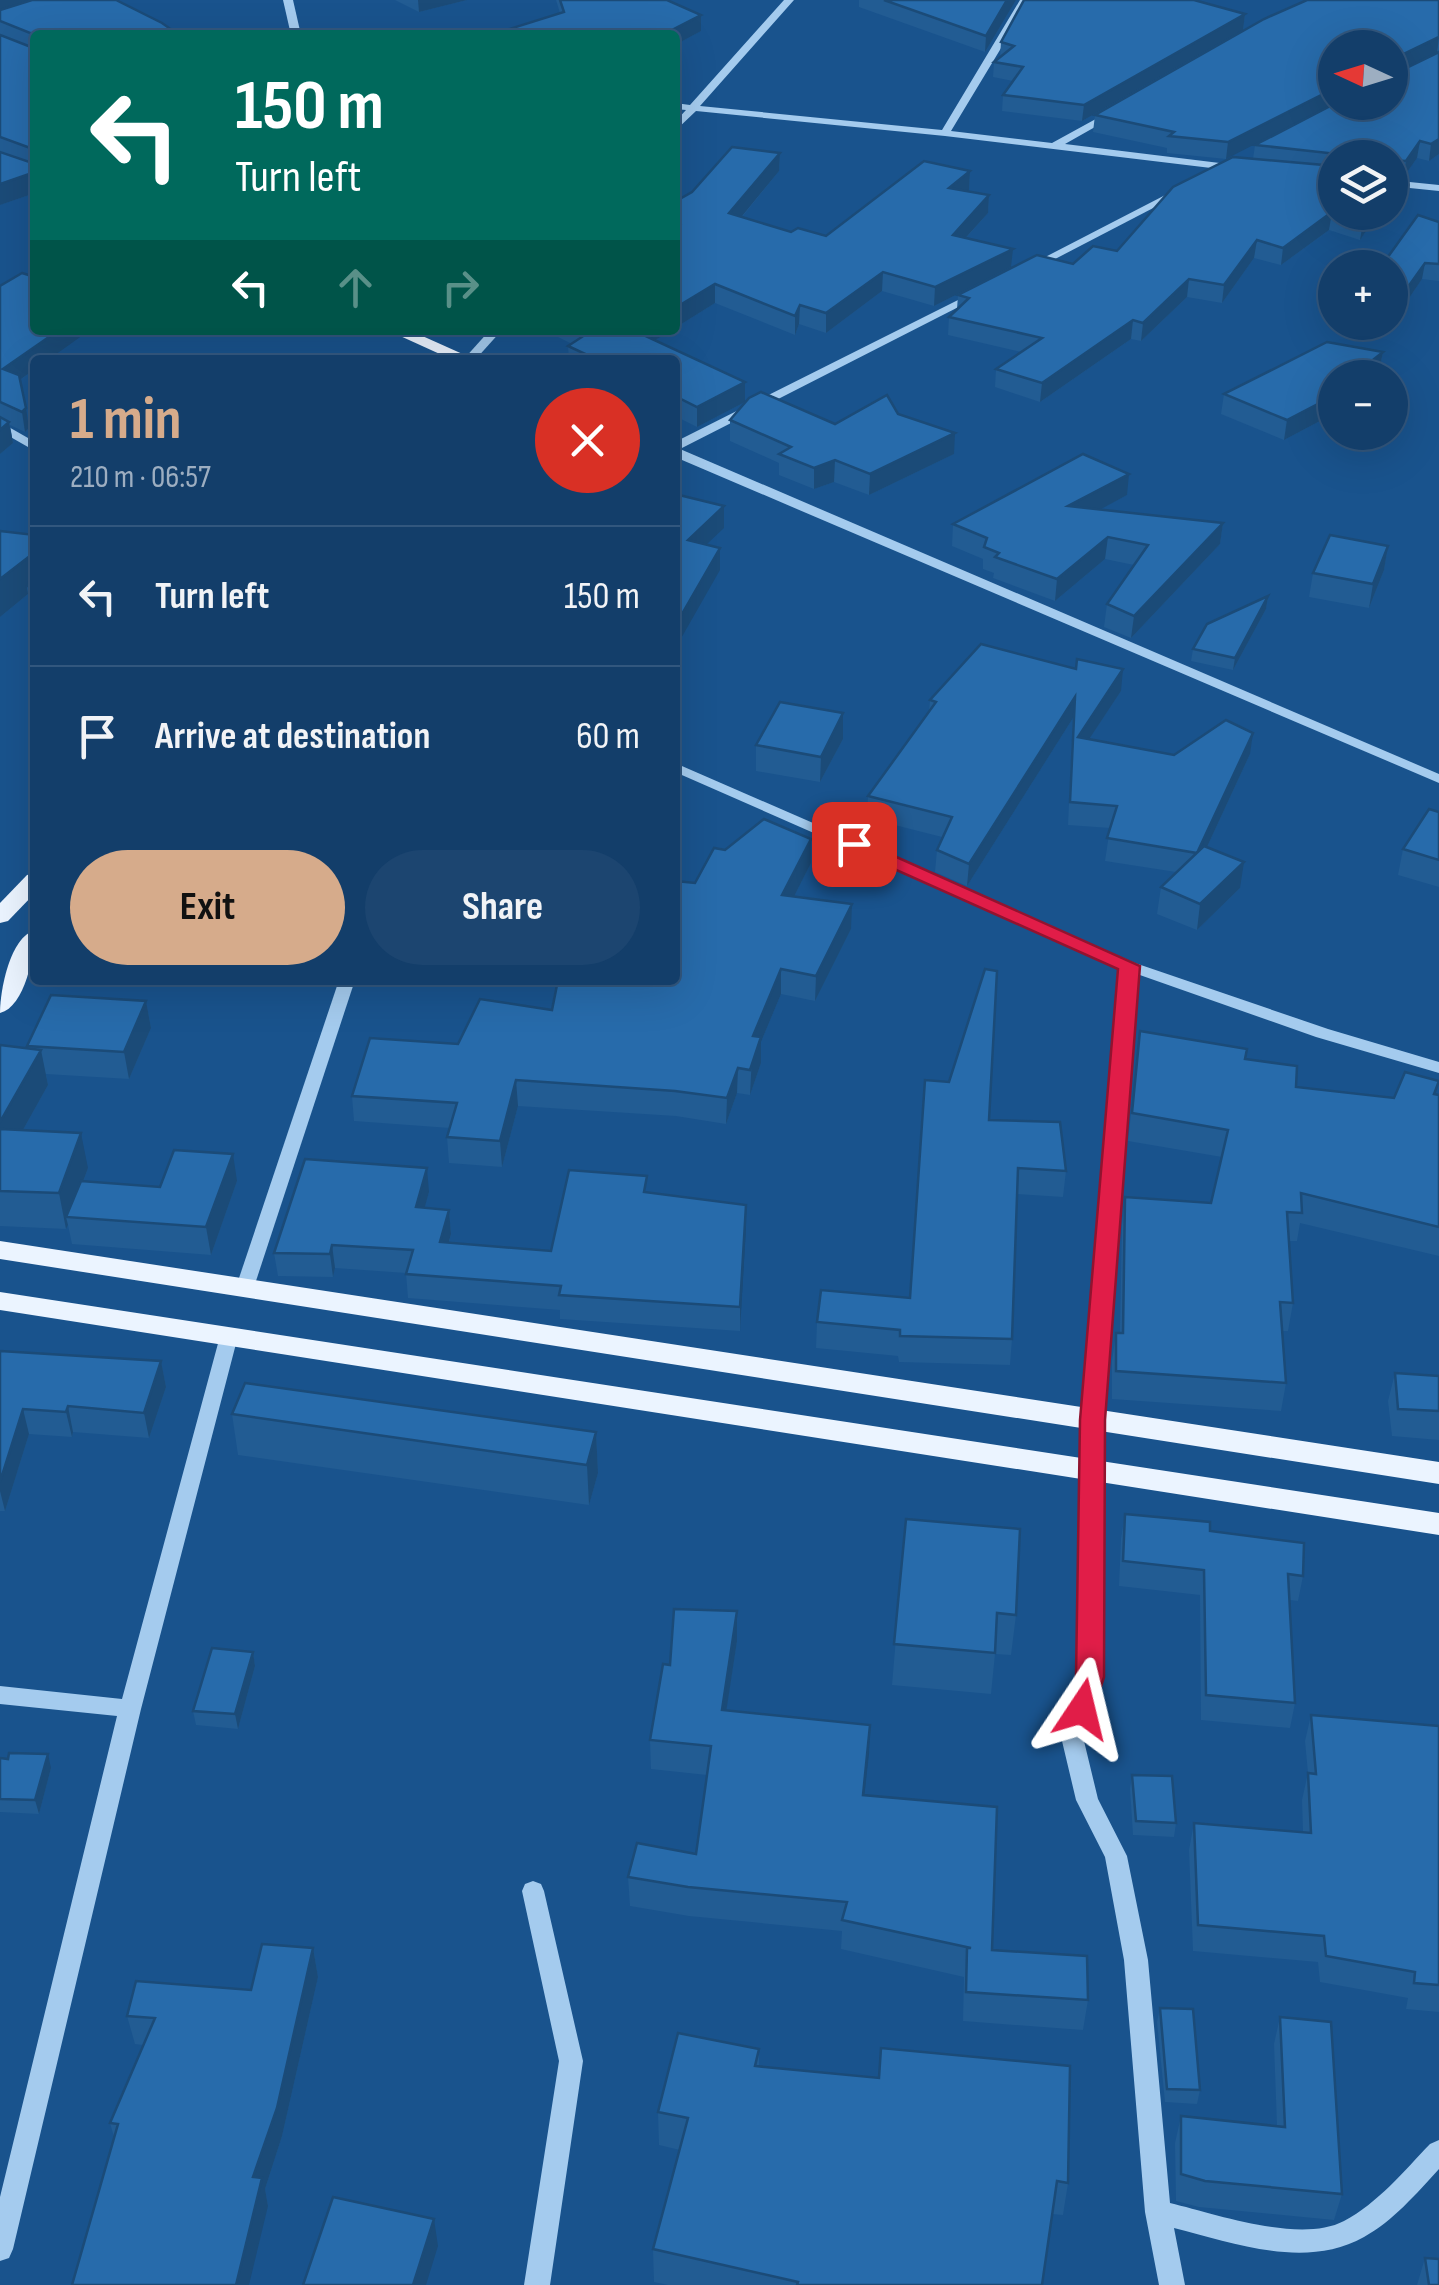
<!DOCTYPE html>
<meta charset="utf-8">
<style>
body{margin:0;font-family:"Sofia Sans Condensed",sans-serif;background:#1c4570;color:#f1f3f6;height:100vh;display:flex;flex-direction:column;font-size:38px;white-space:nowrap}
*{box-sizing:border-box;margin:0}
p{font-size:32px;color:#9daec1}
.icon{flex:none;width:55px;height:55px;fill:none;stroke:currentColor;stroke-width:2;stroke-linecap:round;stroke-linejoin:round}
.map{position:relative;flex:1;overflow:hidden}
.details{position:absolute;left:30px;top:355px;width:650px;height:630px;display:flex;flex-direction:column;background:#133e6a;border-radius:10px;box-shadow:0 10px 40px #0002,0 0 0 2px #32577e}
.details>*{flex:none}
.hud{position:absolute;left:30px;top:30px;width:650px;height:305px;border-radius:10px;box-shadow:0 10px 40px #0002,0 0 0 2px #32577e;background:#00695c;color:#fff;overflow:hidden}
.needle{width:65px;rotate:274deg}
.controls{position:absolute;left:1318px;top:30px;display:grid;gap:20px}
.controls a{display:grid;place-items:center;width:90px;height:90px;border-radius:50%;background:#133e6a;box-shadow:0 10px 40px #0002,0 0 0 2px #32577e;font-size:50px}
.pin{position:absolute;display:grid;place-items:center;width:85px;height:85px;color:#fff;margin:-42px;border-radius:20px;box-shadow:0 5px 15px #0006}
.me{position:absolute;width:110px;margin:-55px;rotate:10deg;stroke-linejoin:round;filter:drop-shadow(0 0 8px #0008)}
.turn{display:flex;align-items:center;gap:35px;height:210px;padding:0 40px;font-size:45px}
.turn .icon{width:130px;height:130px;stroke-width:2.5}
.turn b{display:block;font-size:70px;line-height:85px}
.lanes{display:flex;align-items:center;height:95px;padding:0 40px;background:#0003;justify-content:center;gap:50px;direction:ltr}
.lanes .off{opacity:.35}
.round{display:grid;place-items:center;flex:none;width:105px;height:105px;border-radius:52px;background:#1c4570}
.head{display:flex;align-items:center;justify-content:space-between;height:170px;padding:0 40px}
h1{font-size:60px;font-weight:700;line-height:75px;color:#d6ab8b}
.cta{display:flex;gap:20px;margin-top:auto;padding:20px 40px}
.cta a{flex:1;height:115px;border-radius:60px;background:#d6ab8b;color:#111;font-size:40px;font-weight:700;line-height:115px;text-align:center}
.cta a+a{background:#1c4570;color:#f1f3f6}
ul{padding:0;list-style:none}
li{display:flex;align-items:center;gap:30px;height:140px;padding:0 40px;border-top:2px solid #32577e}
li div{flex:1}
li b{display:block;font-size:38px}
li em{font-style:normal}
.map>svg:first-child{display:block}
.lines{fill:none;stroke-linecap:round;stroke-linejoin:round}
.minor{fill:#a4cbee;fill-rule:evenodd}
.major{fill:#ebf4ff;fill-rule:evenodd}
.wall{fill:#225c93}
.shaded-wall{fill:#1b4b78}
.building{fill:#276bab;stroke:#1b4b78;stroke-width:2.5}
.route{fill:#e11d48;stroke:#92132f;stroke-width:2.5}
</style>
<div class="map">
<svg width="1439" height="2285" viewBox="0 0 1439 2285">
<rect width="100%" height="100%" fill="#19538d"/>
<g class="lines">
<g class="minor">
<polygon points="283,0 293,0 301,35 291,35"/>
<polygon points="784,0 794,0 700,106 942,130 1020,0 1030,0 951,131 1052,143 1114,109 1119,112 1118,114 1065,144 1236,165 1241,168 1236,171 945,136 696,111 675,131 675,122 686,110 675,109 675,103 690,105"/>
<polygon points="1390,180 1439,185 1439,191 1390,186"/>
<polygon points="1175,190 1184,192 1032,271 1022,269"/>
<polygon points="974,292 984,294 680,449 1439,774 1439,783 675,457 675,442"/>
<polygon points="490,330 502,330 475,360 463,360"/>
<polygon points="0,422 35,442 35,451 0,431"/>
<path d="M675 763 1135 963 1328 1029 1439 1062V1073L1316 1037 1137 974 1103 1421 1101 1677 1084 1741 1098 1799 1127 1856 1148 1960 1170 2203C1216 2214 1300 2244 1344 2221 1378 2203 1404 2171 1430 2144L1439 2140V2169C1416 2194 1393 2221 1364 2237 1305 2270 1234 2243 1174 2228L1185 2285H1159L1145 2212 1124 1960 1105 1857 1076 1800 1062 1741 1079 1677 1083 1421 1121 968 675 772Z"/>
<polygon points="339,980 355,980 254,1287 252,1292 238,1292 236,1287"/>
<polygon points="229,1329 236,1331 238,1336 141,1709 13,2249 9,2258 0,2261 0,2197 117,1716 0,1704 0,1686 122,1699 220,1336 222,1331"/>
<polygon points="533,1881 541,1884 544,1891 583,2061 550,2285 524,2285 559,2061 522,1891 525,1884"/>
</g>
<g class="major">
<polygon points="387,330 409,330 476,360 453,360"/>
<polygon points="35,873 35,893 8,921 0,923 0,903 27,875"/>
<path d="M35 930C35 953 25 1007 0 1013 0 990 10 937 35 930Z"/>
<polygon points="0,1241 1439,1462 1439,1484 0,1259"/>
<polygon points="0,1292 1439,1513 1439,1535 0,1310"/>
</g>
</g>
<g class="wall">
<polygon points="0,0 116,0 35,193 0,205"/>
<polygon points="395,0 467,0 419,12"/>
<polygon points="556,0 667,0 701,31 675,45 675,35 500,35 500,32 560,13"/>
<polygon points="859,0 1016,0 985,52 859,7"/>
<polygon points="1439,0 1439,154 1429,161 1417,158 1403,178 1397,177 1395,190 1390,197 1390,158 1335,158 1335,212 1379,212 1360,240 1329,230 1281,265 1254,258 1222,303 1187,297 1141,341 1131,339 1040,402 995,387 996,369 1021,352 948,335 949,317 957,309 958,295 1117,251 1253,159 1255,145 1390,102 1390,48 1226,159 1167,153 1167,148 1093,132 1095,115"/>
<polygon points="1245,14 1243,30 1082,121 1002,111 1003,95 1013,81 993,77 994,62 1000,57 1001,42"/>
<polygon points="780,153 779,171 742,217 791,232 826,236 970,171 969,190 967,191 989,195 988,213 966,238 1011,267 934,306 882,291 826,333 799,324 795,335 715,303 675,328 675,206"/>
<polygon points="1439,222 1439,281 1422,279 1405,304 1390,301 1390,268"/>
<polygon points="0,286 35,360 35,369 20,380 29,428 25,432 10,425 13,443 0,454"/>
<polygon points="544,330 672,330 655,340 745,382 745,402 697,427 675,416 675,360 569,360 568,346 572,344"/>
<polygon points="1327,342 1383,352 1379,371 1372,378 1335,378 1335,413 1284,440 1221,414 1224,394"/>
<polygon points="898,414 954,454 869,495 834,482 814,489 779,475 779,463 730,441 730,420 835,424"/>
<polygon points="1127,495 1100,509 1223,523 1220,544 1131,638 1104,627 1107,604 1134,565 1105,559 1055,601 993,578 994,573 983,569 983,559 952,546 953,524"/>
<polygon points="0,531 35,535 35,621 33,621 28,594 0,617"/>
<polygon points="1388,546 1384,570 1369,608 1309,597 1313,573"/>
<polygon points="1268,596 1266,609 1233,670 1191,661 1193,649"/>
<polygon points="1121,691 1089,739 1174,755 1250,754 1207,847 1240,888 1197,930 1157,914 1161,887 1176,872 1105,861 1110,828 1068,825 1073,718 967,886 935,872 937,850 942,837 867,818 868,796 929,712 930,700"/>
<polygon points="843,739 820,782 756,771 756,745"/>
<polygon points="1439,812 1439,887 1398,875 1403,849"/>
<polygon points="811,863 794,896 851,929 815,1001 781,994 761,1042 761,1063 750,1095 737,1093 726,1124 676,1116 518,1106 502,1167 449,1163 447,1137 450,1128 354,1121 352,1096 458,1044 552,1010 675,980 695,883"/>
<polygon points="146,1001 151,1028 129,1079 46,1074 48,1085 23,1130 88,1168 83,1182 160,1187 237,1181 211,1255 72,1244 68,1225 66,1229 0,1226 0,1045 28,1048 27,1046"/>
<polygon points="1140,1031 1246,1060 1296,1087 1394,1098 1439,1095 1439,1256 1300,1223 1297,1241 1289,1241 1293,1303 1288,1331 1282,1331 1286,1383 1281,1411 1112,1399 1112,1361 1116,1333 1120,1333 1122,1225 1125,1197 1211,1203 1222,1157 1128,1141"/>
<polygon points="989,1120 1066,1171 1063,1197 1017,1194 1012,1339 1010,1365 899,1362 898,1356 816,1348 817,1322 910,1298"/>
<polygon points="429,1192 424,1208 449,1210 451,1234 449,1243 551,1251 648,1192 746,1205 740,1331 560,1319 560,1310 408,1298 406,1273 335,1268 333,1277 278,1276 274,1253"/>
<polygon points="0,1351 161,1361 166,1387 149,1438 73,1432 72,1437 29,1434 5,1511 0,1511"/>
<polygon points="1395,1373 1439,1376 1439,1440 1392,1436 1388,1401"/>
<polygon points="232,1414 596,1432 598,1473 589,1505 238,1455"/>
<polygon points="1125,1514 1210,1531 1303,1576 1298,1601 1290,1600 1295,1703 1290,1728 1201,1720 1200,1595 1119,1586 1121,1539"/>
<polygon points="906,1519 1016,1615 1011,1655 995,1654 991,1694 892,1685"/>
<polygon points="737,1611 737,1641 726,1710 870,1725 864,1795 992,1950 1088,2000 1083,2030 963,2021 964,1977 841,1949 842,1931 689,1916 630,1906 628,1877 696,1854 707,1775 651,1769 650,1740 670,1665"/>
<polygon points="253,1652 255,1666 238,1729 196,1725 193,1711"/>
<polygon points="1311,1715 1439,1726 1439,2012 1406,2009 1408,1998 1320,1982 1318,1962 1193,1951 1189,1850 1194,1823 1303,1832 1302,1800 1308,1773 1305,1741"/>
<polygon points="0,1758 51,1768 39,1814 0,1812"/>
<polygon points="1132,1775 1176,1823 1174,1837 1133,1835 1130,1789"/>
<polygon points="313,1948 318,1977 282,2136 265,2189 268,2206 114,2137 110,2123 143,2045 135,2044 127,2016 251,1990"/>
<polygon points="1160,2008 1200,2090 1197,2104 1165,2102 1157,2022"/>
<polygon points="1280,2017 1342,2194 1334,2220 1199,2207 1176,2201 1175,2143 1181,2116 1277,2126 1274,2044"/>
<polygon points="759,2049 759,2066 1068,2183 1063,2215 1052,2214 1042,2285 668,2285 654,2282 653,2249 680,2150 659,2145 658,2112"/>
<polygon points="1425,2258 1439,2285 1417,2285"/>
</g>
<g class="shaded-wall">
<polygon points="0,0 62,0 0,17"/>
<polygon points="418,0 467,0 419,12"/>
<polygon points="1007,0 1016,0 985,52 986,36"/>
<polygon points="1245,14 1243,30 1082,121 1084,105"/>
<polygon points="701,15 701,31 675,45 675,35 662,35"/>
<polygon points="1439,37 1437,53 1390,76 1391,60"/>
<polygon points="1335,88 1335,102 1337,102 1226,159 1228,142"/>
<polygon points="1439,139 1439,154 1429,161 1431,144"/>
<polygon points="1420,141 1417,158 1403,178 1406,161"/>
<polygon points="780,153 779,171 729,232 729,213"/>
<polygon points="970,171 969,190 948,207 949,188"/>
<polygon points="35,172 35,193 0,205 0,184"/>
<polygon points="1397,173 1395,190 1390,197 1390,184"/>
<polygon points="989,195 988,213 951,254 953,235"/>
<polygon points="1332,212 1329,230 1281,265 1283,248"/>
<polygon points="1370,212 1379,212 1360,240 1363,222"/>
<polygon points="1257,240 1254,258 1222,303 1224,285"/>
<polygon points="1013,249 1011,267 934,306 935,287"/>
<polygon points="1425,263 1422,279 1405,304 1408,287"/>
<polygon points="883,272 882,291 826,333 826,313"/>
<polygon points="1189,279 1187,297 1141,341 1143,323"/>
<polygon points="715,284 715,303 675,328 675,308"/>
<polygon points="800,305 799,324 795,335 795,316"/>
<polygon points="1133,320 1131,339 1040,402 1042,383"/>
<polygon points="59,330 90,330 48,360 35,360 35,369 7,389 3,369"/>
<polygon points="640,330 672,330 637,351 637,332"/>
<polygon points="1383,352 1379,371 1372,378 1350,378"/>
<polygon points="745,382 745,402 697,427 697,407"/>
<polygon points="1335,395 1335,413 1284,440 1287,420"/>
<polygon points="26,408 29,428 25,432 22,412"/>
<polygon points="9,422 13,443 0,454 0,430"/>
<polygon points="955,433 954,454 869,495 870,474"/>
<polygon points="835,460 834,482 814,489 814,468"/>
<polygon points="1129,474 1127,495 1066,528 1068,506"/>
<polygon points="724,506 724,528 688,562 688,540"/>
<polygon points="1223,523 1220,544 1131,638 1134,616"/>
<polygon points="1108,537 1105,559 1055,601 1057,579"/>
<polygon points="1388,546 1384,570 1369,608 1373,584"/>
<polygon points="720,548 720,570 675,649 675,626"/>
<polygon points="35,552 35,587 27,586 28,594 0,617 0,579"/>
<polygon points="1268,596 1266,609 1233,670 1235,658"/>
<polygon points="1123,669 1121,691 1076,759 1078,737"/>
<polygon points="1075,697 1073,718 967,886 969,864"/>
<polygon points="843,713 843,739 820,782 821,757"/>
<polygon points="1253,733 1250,754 1194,875 1197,853"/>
<polygon points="811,839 811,863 782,920 782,895"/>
<polygon points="1244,862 1240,888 1197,930 1200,904"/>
<polygon points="852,904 851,929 815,1001 816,976"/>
<polygon points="781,969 781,994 761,1042 761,1063 750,1095 753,1036"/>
<polygon points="146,1001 151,1028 129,1079 124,1052"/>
<polygon points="41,1050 48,1085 4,1164 0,1148 0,1122"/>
<polygon points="738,1068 737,1093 726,1124 727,1098"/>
<polygon points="516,1080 518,1106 502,1167 500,1141"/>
<polygon points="81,1133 88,1168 70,1217 66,1217 68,1225 66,1229 59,1193"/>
<polygon points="233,1154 237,1181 211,1255 206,1227"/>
<polygon points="427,1168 429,1192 418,1231 416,1207"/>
<polygon points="746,1205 746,1228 740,1331 740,1307"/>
<polygon points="449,1210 451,1234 442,1266 440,1242"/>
<polygon points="332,1245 335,1268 333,1277 330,1254"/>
<polygon points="161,1361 166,1387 149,1438 144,1413"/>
<polygon points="68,1406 73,1432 72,1437 66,1412"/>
<polygon points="23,1409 29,1434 5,1511 0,1491 0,1482"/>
<polygon points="596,1432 598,1473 589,1505 587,1465"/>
<polygon points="737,1611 737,1641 722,1739 722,1710"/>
<polygon points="253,1652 255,1666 238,1729 235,1714"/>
<polygon points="870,1725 869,1754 861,1825 863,1795"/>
<polygon points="48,1754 51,1768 39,1814 35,1800"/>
<polygon points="313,1948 318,1977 282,2136 265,2189 268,2206 249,2285 236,2285 253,2177"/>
<polygon points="434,2219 438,2246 426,2285 413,2285"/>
</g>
<g class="building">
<polygon points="32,0 116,0 162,23 179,35 35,35 0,21 0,10"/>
<polygon points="560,0 667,0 701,15 662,35 514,35 500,32 564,12"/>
<polygon points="884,0 1007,0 986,36"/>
<polygon points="1024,0 1194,0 1245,14 1084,105 1003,95 1023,67 994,62 1014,46 1001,42"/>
<polygon points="1307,0 1439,0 1439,37 1391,60 1390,69 1390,48 1335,48 1335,88 1228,142 1169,136 1174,132 1095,115 1264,19"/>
<polygon points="0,35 31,47 35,44 35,172 0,184 0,152 35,164 33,149 0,137"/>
<polygon points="1439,52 1439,139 1431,144 1420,141 1406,161 1390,160 1390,170 1390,158 1338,158 1338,154 1255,145 1338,102 1390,102 1390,73 1394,74"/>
<polygon points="732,147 780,153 729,213 791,232 798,228 826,236 924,161 970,171 949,188 989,195 953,235 1013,249 935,287 883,272 826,313 800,305 795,316 715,284 675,308 675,231 680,225 675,224 675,206 678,200 692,192"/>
<polygon points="1233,157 1335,166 1335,212 1370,212 1363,222 1332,212 1283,248 1257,240 1224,285 1189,279 1143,323 1133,320 1042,383 996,369 1042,338 949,317 969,298 958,295 1037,255 1073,264 1093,246 1117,251 1173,187"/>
<polygon points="1390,171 1397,173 1390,184"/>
<polygon points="1418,215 1439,222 1439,264 1425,263 1408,287 1390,284 1390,268 1380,268"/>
<polygon points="22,273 35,277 35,330 59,330 3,369 19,375 26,408 22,412 0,402 0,286"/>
<polygon points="582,330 640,330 637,332 745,382 697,407 675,396 675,360 598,360 568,346 588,333"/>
<polygon points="1327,342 1383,352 1350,378 1335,378 1335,395 1287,420 1224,394"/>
<polygon points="761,392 835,424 887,395 898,414 955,433 870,474 835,460 814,468 779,454 791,447 730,420 749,398"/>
<polygon points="0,417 9,422 0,430"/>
<polygon points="1083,454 1129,474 1068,506 1223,523 1134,616 1107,604 1148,545 1108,537 1057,579 995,557 999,553 984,547 987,538 953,524"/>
<polygon points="679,495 724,506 688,540 720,548 675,626 675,499"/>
<polygon points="0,531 35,535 35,552 0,579"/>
<polygon points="1330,535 1388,546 1373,584 1313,573"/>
<polygon points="35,572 35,587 27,586"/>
<polygon points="1268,596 1235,658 1193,649 1207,624"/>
<polygon points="981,644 1076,669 1077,659 1123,669 1078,737 1174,755 1226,720 1253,733 1197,853 1107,838 1117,806 1070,802 1075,697 969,864 937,850 952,817 868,796 936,702 930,700"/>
<polygon points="780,702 843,713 821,757 756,745"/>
<polygon points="1429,809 1439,812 1439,860 1403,849"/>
<polygon points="764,819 811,839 782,895 852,904 816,976 781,969 753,1036 761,1037 750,1070 738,1068 727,1098 675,1091 516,1080 500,1141 447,1137 457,1103 352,1096 370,1038 458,1044 480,999 552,1010 558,980 675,980 675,881 695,883 714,848 725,850"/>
<polygon points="1204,846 1244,862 1200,904 1161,887"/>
<polygon points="985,969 997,971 989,1120 1060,1122 1066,1171 1018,1168 1012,1339 900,1336 900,1330 817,1322 821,1290 910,1298 925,1080 949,1082"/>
<polygon points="51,995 146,1001 124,1052 27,1046"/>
<polygon points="1140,1031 1247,1049 1245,1059 1297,1066 1296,1087 1394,1098 1405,1072 1439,1081 1434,1094 1439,1095 1439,1227 1301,1193 1302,1213 1287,1212 1293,1303 1280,1302 1286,1383 1116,1371 1116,1333 1123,1333 1125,1197 1211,1203 1228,1130 1132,1113"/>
<polygon points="0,1045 41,1050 0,1122"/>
<polygon points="0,1129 81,1133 59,1193 0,1191"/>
<polygon points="174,1150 233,1154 206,1227 66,1217 81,1181 160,1187"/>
<polygon points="305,1159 427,1168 416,1207 449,1210 440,1242 551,1251 569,1170 647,1176 644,1192 746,1205 740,1307 559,1295 561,1286 406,1274 413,1250 332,1245 330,1254 274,1253"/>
<polygon points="0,1351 161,1361 144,1413 68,1406 66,1412 23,1409 0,1482"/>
<polygon points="1395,1373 1439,1376 1439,1411 1398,1409"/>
<polygon points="245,1383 596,1432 587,1465 232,1414"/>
<polygon points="1125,1514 1210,1522 1210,1531 1304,1543 1303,1576 1288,1574 1295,1703 1206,1695 1204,1570 1123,1561"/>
<polygon points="906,1519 1020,1529 1016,1615 997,1613 995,1653 894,1644"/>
<polygon points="674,1609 737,1611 722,1710 870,1725 863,1795 997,1807 992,1950 1087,1956 1088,2000 966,1992 967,1948 971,1948 842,1920 847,1902 688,1887 628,1877 637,1843 696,1854 711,1746 650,1740 663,1664 670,1665"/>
<polygon points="212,1648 253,1652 235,1714 193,1711"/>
<polygon points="1311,1715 1439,1726 1439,1985 1414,1983 1415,1972 1326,1956 1324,1936 1198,1925 1194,1823 1311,1833 1308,1773 1316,1774"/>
<polygon points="9,1753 48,1754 35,1800 0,1799 0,1758 8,1759"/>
<polygon points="1132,1775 1172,1776 1176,1823 1136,1821"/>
<polygon points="262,1944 313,1948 277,2108 253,2177 262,2178 236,2285 72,2285 118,2124 110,2123 155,2018 127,2016 136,1981 251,1990"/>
<polygon points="1160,2008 1193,2009 1200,2090 1167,2089"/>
<polygon points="1280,2017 1331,2022 1342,2194 1205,2181 1181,2174 1181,2116 1285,2127"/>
<polygon points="678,2033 759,2049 755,2066 879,2078 881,2048 1070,2066 1068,2183 1057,2181 1042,2285 797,2285 798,2282 653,2249 688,2118 658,2112"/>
<polygon points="333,2197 434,2219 413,2285 303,2285"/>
<polygon points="1425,2258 1439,2259 1439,2285 1429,2285"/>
</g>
<polygon class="route" points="854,838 1140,966 1105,1420 1104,1677 1091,1717 1082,1720 1072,1717 1067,1709 1076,1677 1080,1420 1118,969 847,848 844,844"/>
</svg>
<div class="controls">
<a><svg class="needle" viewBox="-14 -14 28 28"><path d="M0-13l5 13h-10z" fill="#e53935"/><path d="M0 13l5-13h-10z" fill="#9daec1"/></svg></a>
<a><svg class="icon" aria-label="layers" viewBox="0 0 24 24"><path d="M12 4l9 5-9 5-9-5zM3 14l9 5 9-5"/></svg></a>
<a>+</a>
<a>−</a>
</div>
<div class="pin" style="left:854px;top:844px;background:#d93025"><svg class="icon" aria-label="arrive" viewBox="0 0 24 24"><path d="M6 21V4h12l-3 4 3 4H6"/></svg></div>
<svg class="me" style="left:1082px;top:1709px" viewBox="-20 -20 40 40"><path d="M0-17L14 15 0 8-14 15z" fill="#e11d48" stroke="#fff" stroke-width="4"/></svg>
<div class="hud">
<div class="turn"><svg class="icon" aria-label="left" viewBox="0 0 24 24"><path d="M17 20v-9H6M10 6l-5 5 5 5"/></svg><div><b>150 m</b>Turn left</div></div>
<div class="lanes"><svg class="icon" aria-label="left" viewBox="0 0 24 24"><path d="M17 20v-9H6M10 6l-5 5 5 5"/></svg><svg class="icon off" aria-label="ahead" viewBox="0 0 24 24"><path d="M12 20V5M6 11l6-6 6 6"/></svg><svg class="icon off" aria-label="right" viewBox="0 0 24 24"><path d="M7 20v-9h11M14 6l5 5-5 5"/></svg></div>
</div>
<section class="details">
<div class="head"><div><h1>1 min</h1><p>210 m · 06:57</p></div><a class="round" style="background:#d93025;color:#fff"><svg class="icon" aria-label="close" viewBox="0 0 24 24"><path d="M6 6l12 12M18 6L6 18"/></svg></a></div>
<ul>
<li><svg class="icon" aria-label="left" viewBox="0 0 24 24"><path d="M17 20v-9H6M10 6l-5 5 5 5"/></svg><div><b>Turn left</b></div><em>150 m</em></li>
<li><svg class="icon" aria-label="arrive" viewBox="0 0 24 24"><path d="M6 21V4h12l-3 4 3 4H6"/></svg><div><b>Arrive at destination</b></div><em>60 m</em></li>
</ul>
<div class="cta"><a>Exit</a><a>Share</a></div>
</section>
</div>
